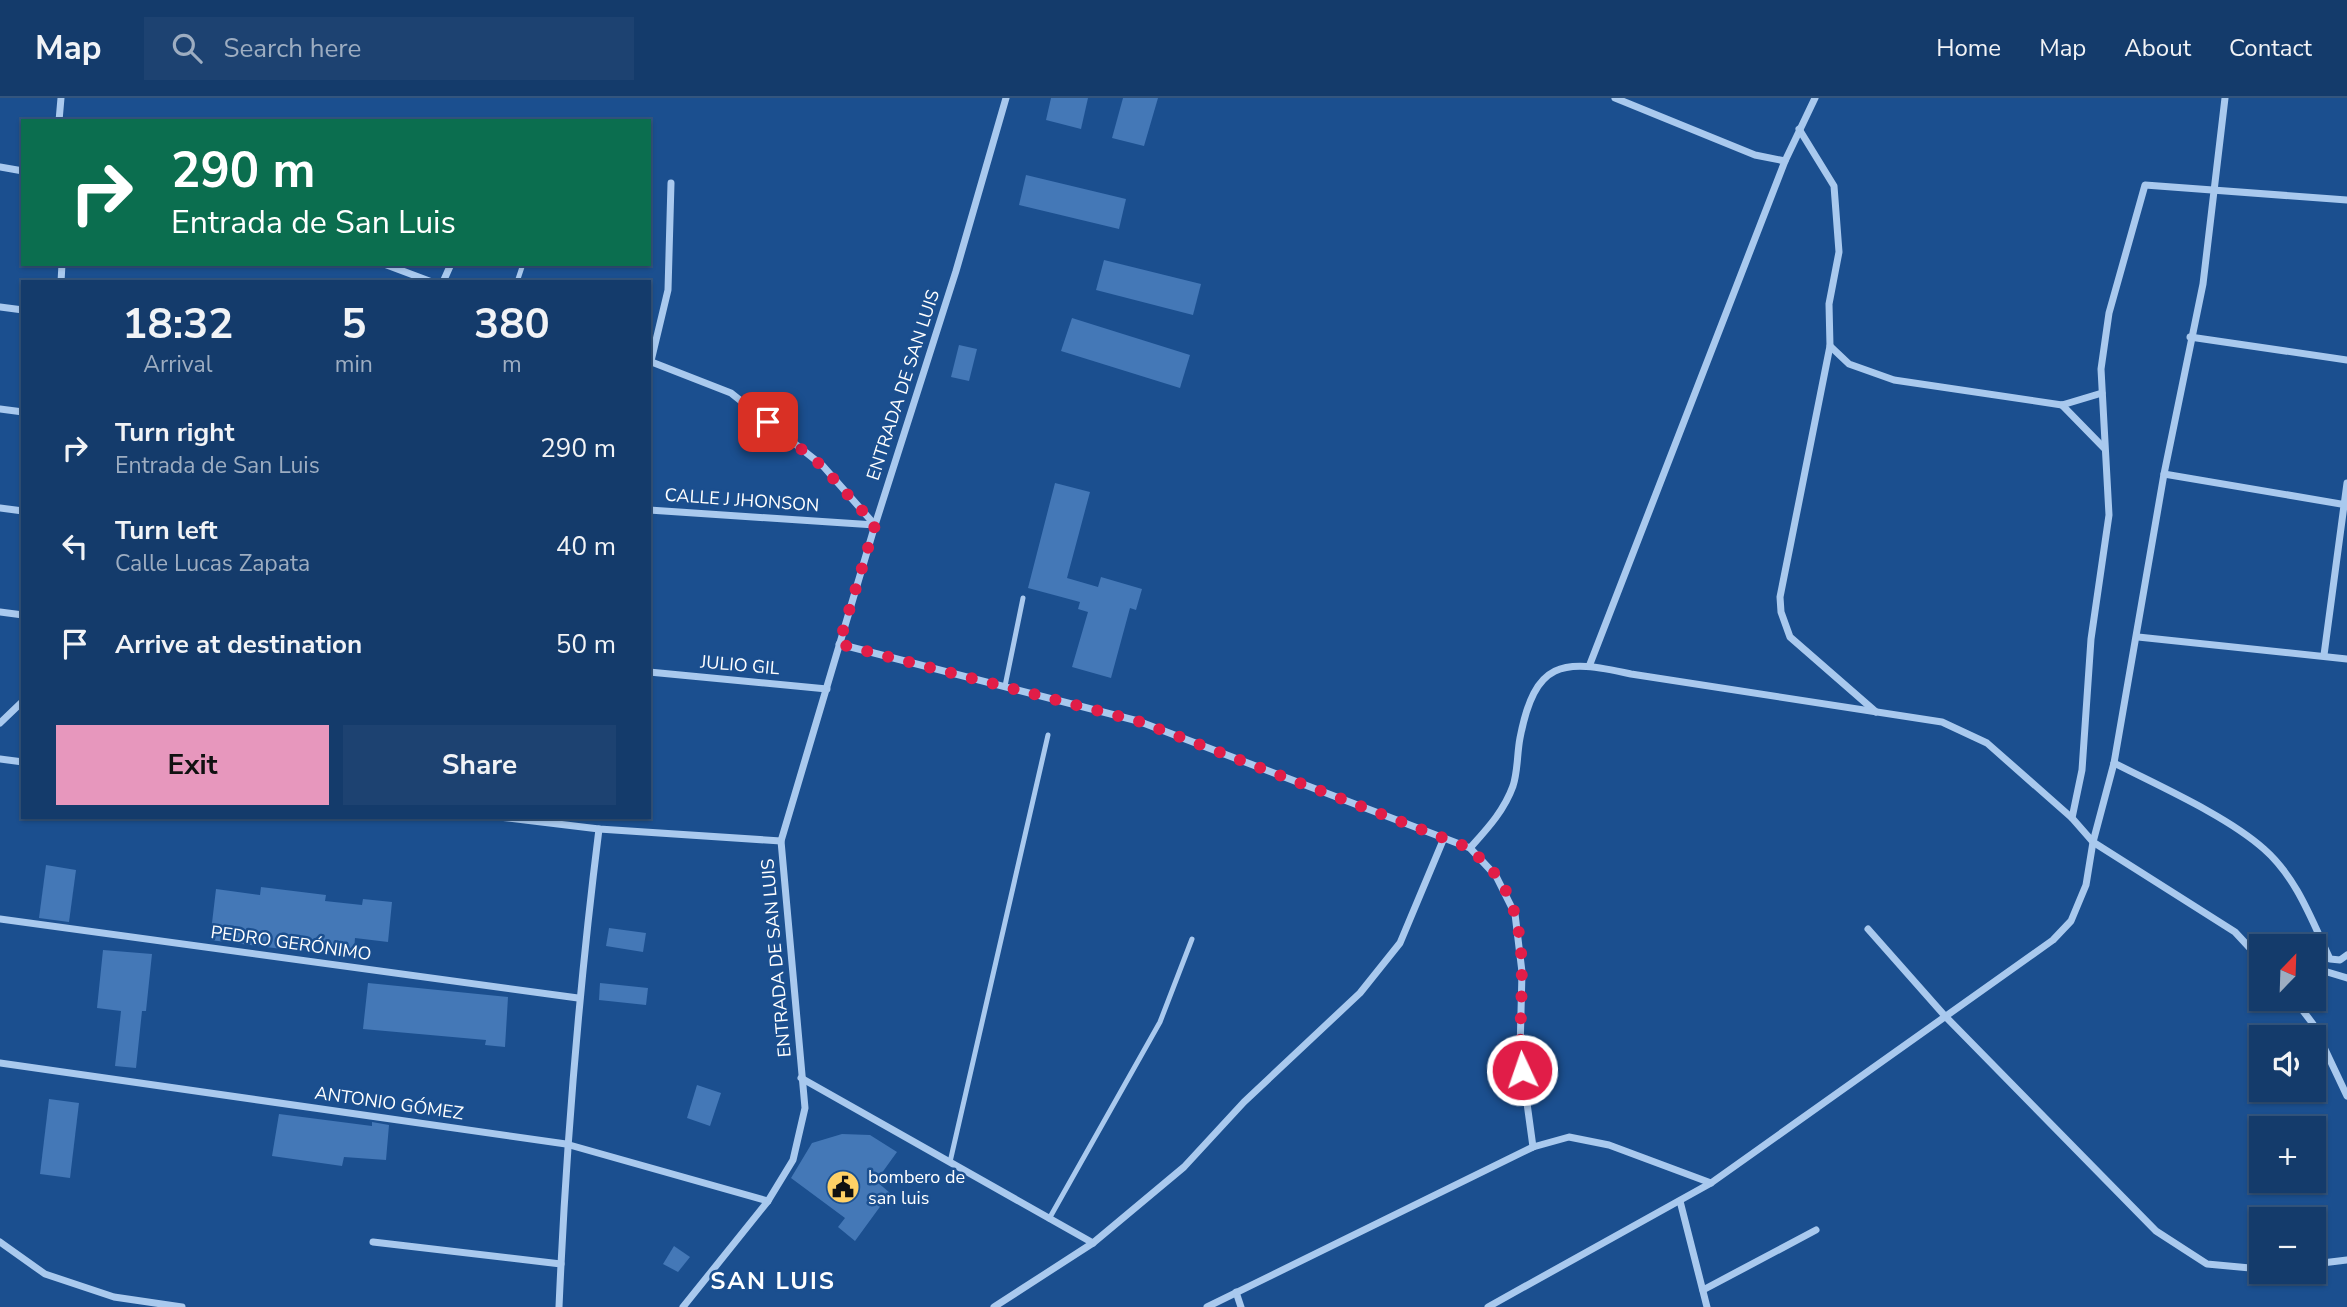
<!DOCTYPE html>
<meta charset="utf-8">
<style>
body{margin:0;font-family:"Nunito Sans",sans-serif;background:#1d4271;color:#f1f3f6;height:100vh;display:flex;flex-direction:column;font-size:26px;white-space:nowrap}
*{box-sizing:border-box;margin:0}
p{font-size:23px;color:#9dadc1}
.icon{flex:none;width:38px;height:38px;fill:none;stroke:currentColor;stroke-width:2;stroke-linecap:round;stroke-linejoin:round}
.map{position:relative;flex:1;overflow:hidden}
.panel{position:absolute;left:21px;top:182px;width:630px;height:539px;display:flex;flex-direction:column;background:#143b6b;border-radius:0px;box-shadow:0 2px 5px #0004,0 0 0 2px #33557e}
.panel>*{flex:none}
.hud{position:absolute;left:21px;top:21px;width:630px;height:147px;border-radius:0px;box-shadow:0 2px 5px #0004,0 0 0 2px #33557e;background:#0b6e4f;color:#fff;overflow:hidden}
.needle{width:46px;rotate:23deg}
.controls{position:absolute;left:2249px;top:836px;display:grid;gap:14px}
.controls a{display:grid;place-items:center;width:77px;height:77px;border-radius:0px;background:#143b6b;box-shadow:0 2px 5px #0004,0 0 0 2px #33557e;font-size:35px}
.pin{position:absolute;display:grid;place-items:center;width:60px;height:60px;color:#fff;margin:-30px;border-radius:14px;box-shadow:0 4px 10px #0006}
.me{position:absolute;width:77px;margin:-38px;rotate:357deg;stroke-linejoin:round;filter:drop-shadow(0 0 5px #0008)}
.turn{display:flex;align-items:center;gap:24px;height:147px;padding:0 35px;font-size:32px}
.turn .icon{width:91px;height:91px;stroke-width:2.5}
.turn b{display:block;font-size:49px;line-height:60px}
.eta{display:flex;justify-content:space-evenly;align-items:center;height:119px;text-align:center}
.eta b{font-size:42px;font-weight:700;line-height:49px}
.primary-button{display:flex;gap:14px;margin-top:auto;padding:14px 35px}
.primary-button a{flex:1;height:80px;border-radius:0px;background:#e797bd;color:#111;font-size:28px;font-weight:700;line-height:80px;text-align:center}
.primary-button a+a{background:#1d4271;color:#f1f3f6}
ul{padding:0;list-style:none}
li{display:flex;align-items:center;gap:21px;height:98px;padding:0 35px}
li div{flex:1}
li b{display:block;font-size:26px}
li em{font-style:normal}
header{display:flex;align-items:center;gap:42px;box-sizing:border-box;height:98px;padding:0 35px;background:#143b6b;border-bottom:2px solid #33557e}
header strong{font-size:33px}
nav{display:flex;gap:38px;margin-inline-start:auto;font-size:24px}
.search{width:490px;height:63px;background:#1d4271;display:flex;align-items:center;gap:18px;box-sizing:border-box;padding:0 24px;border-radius:0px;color:#9dadc1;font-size:26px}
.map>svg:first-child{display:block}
.building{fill:#4478b7}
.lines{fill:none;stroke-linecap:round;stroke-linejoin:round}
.lane{stroke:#a9c9ee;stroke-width:5}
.street{stroke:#a9c9ee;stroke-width:7}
.route{stroke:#e11d48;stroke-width:12;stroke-dasharray:0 21.6}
.labels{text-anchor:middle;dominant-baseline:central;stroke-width:5;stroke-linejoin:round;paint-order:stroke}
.street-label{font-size:18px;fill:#fff;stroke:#1b4f8f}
.poi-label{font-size:18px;fill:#fff;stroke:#1b4f8f;text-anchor:start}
.district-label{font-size:24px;font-weight:bold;letter-spacing:2px;fill:#fff;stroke:#1b4f8f}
</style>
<header>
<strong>Map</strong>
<div class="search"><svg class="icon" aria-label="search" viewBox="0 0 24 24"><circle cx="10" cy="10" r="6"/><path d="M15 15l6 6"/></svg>Search here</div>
<nav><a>Home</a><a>Map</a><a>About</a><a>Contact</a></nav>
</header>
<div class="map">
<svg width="2347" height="1209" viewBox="0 0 2347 1209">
<rect width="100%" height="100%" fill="#1b4f8f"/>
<g class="building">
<polygon points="1051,0 1088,0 1081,31 1046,22"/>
<polygon points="1123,0 1158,0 1144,48 1112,40"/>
<polygon points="1026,77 1126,101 1119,131 1019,107"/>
<polygon points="1104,162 1201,186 1193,217 1096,192"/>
<polygon points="1072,220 1190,257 1180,290 1061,253"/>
<polygon points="959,247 977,251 969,283 951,279"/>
<polygon points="1055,385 1090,394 1067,480 1098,489 1101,479 1142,491 1136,512 1130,510 1111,580 1072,569 1088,514 1078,511 1080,504 1028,490"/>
<polygon points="46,767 76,772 69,824 39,820"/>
<polygon points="261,789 326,797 325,803 362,807 363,801 392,804 388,844 355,840 354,853 323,850 324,843 284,838 282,851 210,842 216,791 260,797"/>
<polygon points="609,830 646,835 643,854 606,848"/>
<polygon points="103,852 152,856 146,913 142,913 136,970 115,968 121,913 97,910"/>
<polygon points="368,885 508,899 505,949 485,947 486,942 363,931"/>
<polygon points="600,885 648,890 646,907 599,902"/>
<polygon points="697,987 721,995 710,1028 687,1020"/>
<polygon points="49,1001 79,1005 70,1080 40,1076"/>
<polygon points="279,1016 372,1028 372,1024 389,1027 386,1062 344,1059 342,1068 272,1058"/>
<polygon points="842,1036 870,1037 897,1054 876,1083 890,1095 855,1143 838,1129 845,1120 791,1080 812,1045"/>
<polygon points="674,1148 690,1159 678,1174 663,1166"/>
</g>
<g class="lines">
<g class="lane">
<polyline points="517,184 523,166"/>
<polyline points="1005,588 1023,500"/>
<polyline points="950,1064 1048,637"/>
<polyline points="1049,1121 1160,924 1192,841"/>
</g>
<g class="street">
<polyline points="1615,0 1755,57 1785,63 1815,0"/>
<polyline points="59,23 61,0"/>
<polyline points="1799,31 1834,88 1839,154 1829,206 1830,248 1849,266 1894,282 2062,307 2102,295"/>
<polyline points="0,69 23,73"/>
<polyline points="384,166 432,184"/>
<polyline points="61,184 62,166"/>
<polyline points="443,184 451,166"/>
<polyline points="0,209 23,212"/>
<polyline points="2190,239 2347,262"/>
<polyline points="1830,248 1780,499 1781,514 1790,539 1876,614"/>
<polyline points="649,263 731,295 823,368 875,427"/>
<polyline points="651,263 668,192 671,85"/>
<polyline points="2062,307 2104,350"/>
<polyline points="0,311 23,314"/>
<polyline points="2164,376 2347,407"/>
<polyline points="0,410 23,413"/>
<polyline points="649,412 875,427"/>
<polyline points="0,514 23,517"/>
<polyline points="2138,539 2347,561"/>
<polyline points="839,546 1138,623 1470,750 1496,778 1515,816 1522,874 1520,954 1533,1049"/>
<polyline points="2324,557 2347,385"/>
<polyline points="1590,566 1785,63"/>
<polyline points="649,574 827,591"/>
<polyline points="0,625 23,603"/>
<polyline points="0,661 23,664"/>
<path d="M2114 665C2159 688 2227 718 2264 751 2297 780 2312 823 2330 861L2340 862 2347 857"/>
<polyline points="499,719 599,731 781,743"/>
<path d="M1470 750C1487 731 1504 713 1513 688 1518 673 1517 655 1520 640 1535 563 1561 560 1631 576L1942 624 1987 645 2072 720"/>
<polyline points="0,821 578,900"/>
<polyline points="1868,831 1945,918 2156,1133 2207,1166 2261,1171"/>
<polyline points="2261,862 2235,834 2093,744 2072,720 2082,672 2091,541 2109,417 2101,271 2109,215 2145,87 2347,102"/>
<polyline points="2314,870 2347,880"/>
<polyline points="2294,901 2313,926 2347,998"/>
<polyline points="0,965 566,1046 768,1103"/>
<polyline points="801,980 1093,1145"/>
<polyline points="1680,1103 1707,1209"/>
<polyline points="0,1144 45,1176 114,1199 182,1209"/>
<polyline points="373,1144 561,1166"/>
<polyline points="2314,1166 2347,1162"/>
<polyline points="1703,1192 1816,1132"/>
<polyline points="1236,1194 1241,1209"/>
<path d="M559 1209C566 1048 579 890 599 731"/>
<polyline points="683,1209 768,1103 793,1062 805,1010 781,743 875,427 956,173 1006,0"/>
<polyline points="994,1209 1093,1145 1184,1069 1244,1004 1360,895 1400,845 1444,740"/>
<polyline points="1207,1209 1533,1049 1569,1039 1609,1047 1711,1085"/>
<polyline points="1488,1209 1711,1085 2053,842 2071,823 2086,787 2093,744 2114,665 2164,376 2203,186 2225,0"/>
</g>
</g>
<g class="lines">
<path class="route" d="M768 324 822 368 875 427 839 546 1138 623 1470 750C1478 759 1488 767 1496 777 1537 833 1515 909 1522 972"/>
</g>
<defs>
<symbol id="civic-disc" viewBox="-11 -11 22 22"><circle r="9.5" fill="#ffd166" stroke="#1b4f8f"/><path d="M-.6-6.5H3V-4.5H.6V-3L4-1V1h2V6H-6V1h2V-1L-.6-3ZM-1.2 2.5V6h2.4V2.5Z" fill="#111"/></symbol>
</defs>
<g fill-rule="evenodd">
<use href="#civic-disc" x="824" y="1070" width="38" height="38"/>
</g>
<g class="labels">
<g class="street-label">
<text transform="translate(903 287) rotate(-72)">ENTRADA DE SAN LUIS</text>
<text transform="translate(742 402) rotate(4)">CALLE J JHONSON</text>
<text transform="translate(740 567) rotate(5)">JULIO GIL</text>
<text transform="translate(291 845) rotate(8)">PEDRO GERÓNIMO</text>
<text transform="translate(776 860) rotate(-95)">ENTRADA DE SAN LUIS</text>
<text transform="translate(389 1005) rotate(8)">ANTONIO GÓMEZ</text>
</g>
<g class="poi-label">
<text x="868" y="1079">bombero de<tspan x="868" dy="21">san luis</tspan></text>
</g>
<g class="district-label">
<text x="773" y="1183">SAN LUIS</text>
</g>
</g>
</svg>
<div class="controls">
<a><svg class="needle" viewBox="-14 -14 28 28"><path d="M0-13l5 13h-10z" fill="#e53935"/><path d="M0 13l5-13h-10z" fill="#9dadc1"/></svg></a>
<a><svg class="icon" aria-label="sound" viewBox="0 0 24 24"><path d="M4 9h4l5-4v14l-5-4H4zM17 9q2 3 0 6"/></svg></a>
<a>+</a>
<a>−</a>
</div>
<div class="pin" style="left:768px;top:324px;background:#d93025"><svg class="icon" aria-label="arrive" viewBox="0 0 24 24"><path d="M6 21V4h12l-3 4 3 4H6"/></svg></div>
<svg class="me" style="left:1522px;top:972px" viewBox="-20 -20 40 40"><circle r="17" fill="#e11d48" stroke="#fff" stroke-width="3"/><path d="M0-11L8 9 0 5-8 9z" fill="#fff"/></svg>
<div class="hud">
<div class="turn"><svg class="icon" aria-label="right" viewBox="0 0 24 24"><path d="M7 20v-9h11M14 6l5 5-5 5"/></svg><div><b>290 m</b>Entrada de San Luis</div></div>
</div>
<section class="panel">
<div class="eta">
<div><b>18:32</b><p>Arrival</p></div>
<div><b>5</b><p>min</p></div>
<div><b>380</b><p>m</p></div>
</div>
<ul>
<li><svg class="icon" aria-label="right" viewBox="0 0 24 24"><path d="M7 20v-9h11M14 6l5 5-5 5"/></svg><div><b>Turn right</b><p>Entrada de San Luis</p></div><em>290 m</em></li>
<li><svg class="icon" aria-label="left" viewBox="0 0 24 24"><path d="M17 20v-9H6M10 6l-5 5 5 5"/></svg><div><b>Turn left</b><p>Calle Lucas Zapata</p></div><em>40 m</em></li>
<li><svg class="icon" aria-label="arrive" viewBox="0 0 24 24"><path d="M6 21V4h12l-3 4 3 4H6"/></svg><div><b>Arrive at destination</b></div><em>50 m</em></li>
</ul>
<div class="primary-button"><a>Exit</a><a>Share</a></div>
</section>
</div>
